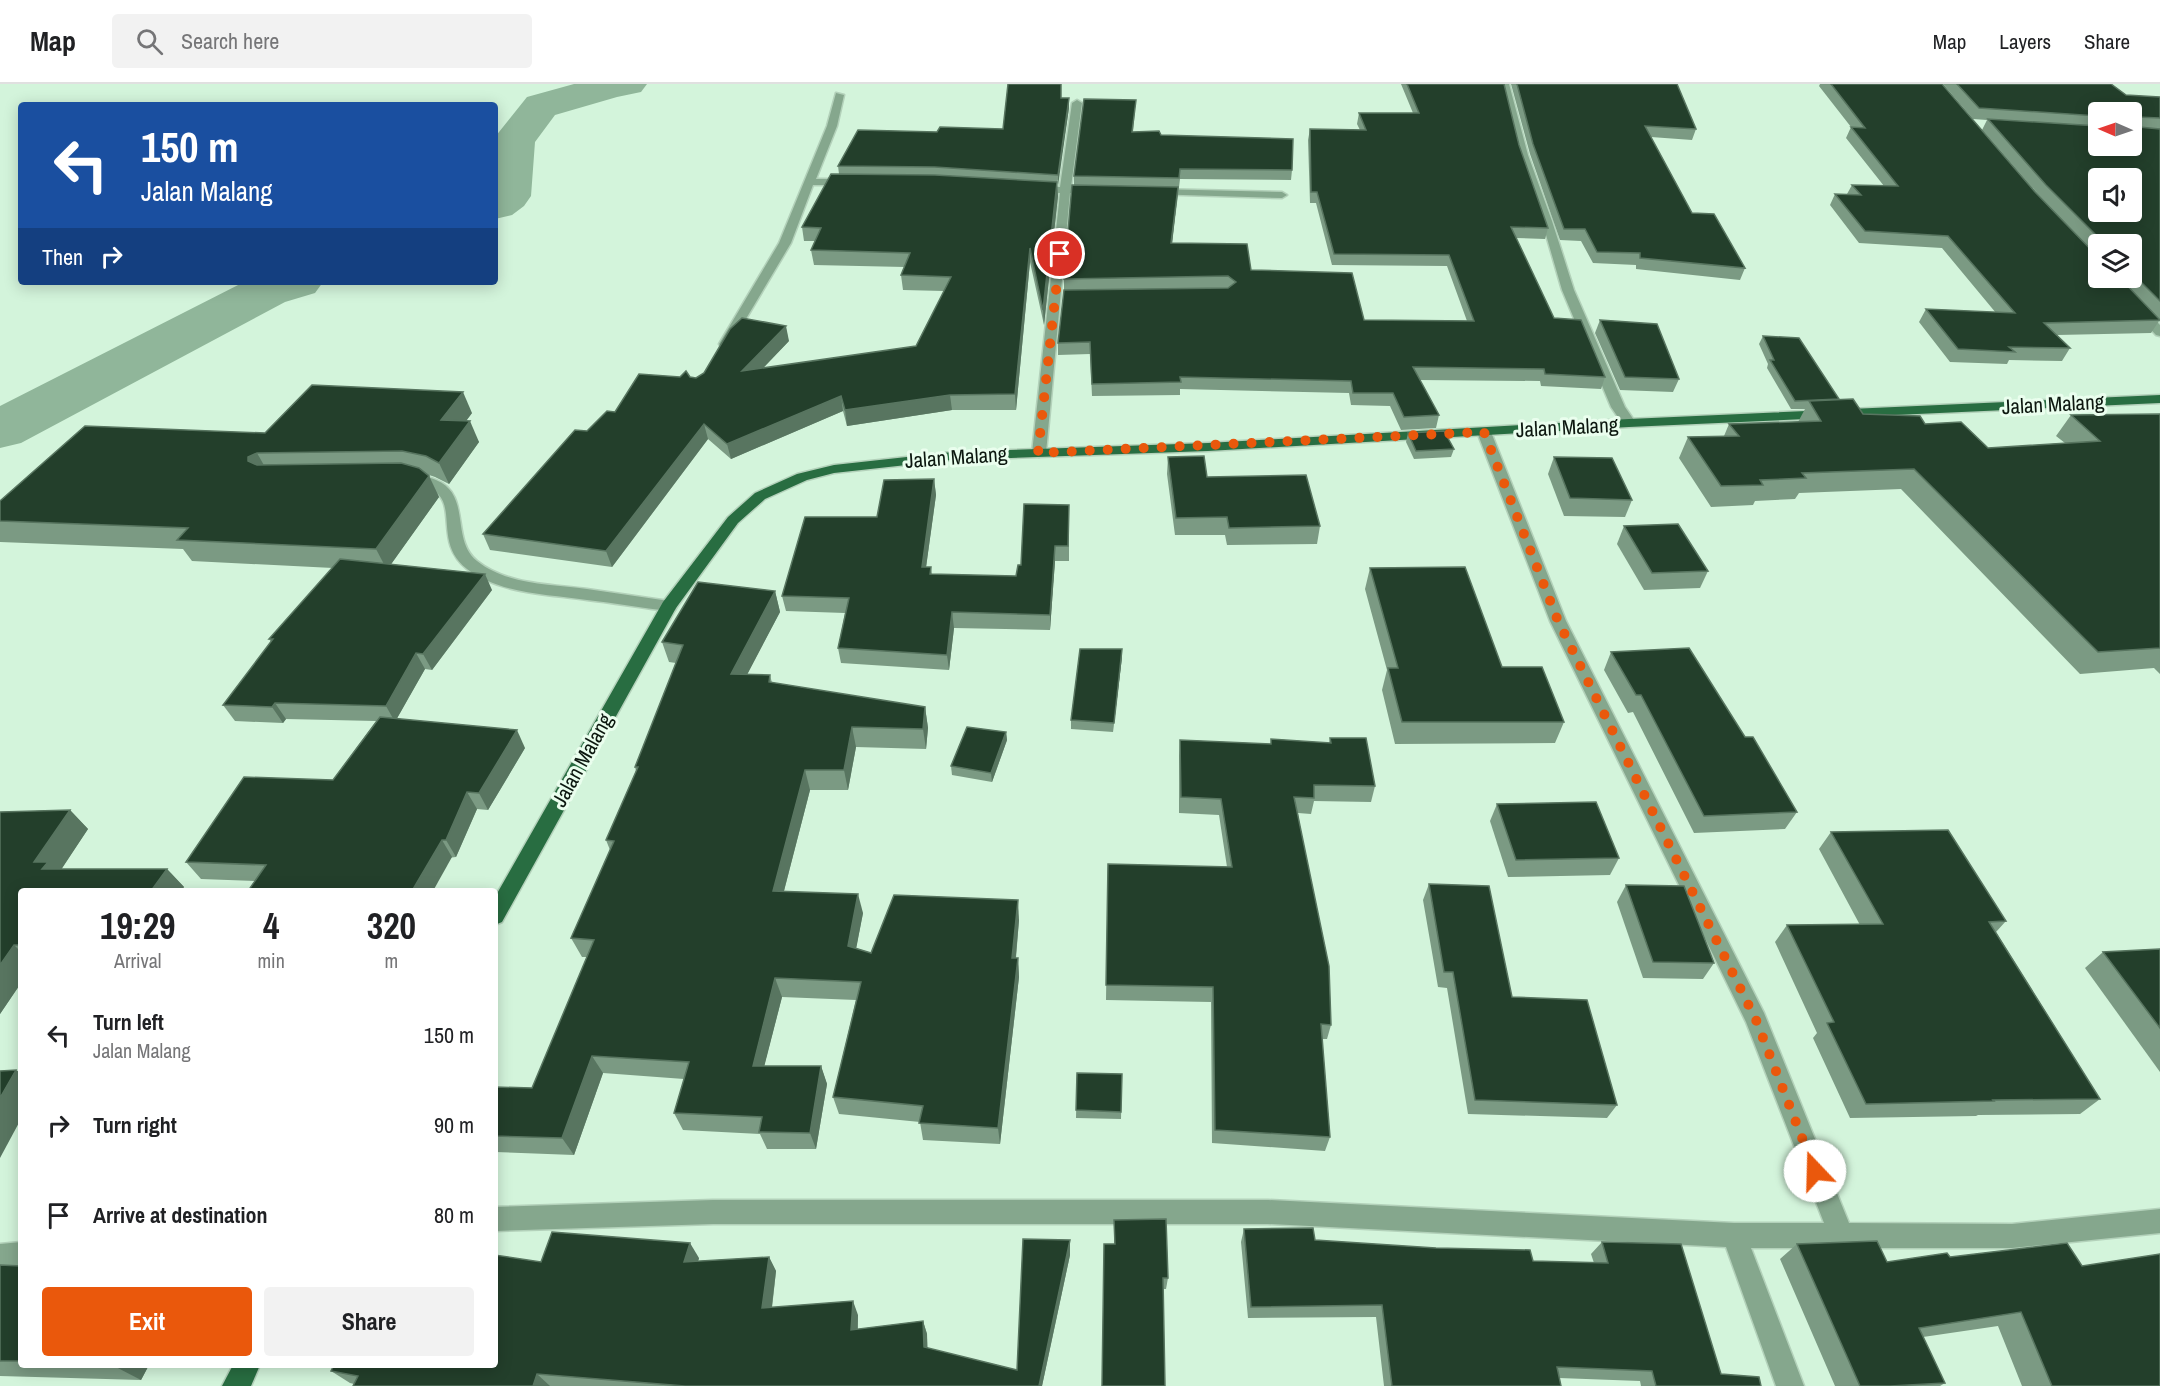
<!DOCTYPE html>
<style>
body{margin:0;font-family:"Archivo Narrow",sans-serif;background:#f2f2f2;color:#202124;height:100vh;display:flex;flex-direction:column;font-size:22px;white-space:nowrap}
*{box-sizing:border-box;margin:0}
p{font-size:20px;color:#757577}
.icon{flex:none;width:33px;height:33px;fill:none;stroke:currentColor;stroke-width:2;stroke-linecap:round;stroke-linejoin:round}
.map{position:relative;flex:1;overflow:hidden}
.panel{position:absolute;left:18px;top:804px;width:480px;height:480px;display:flex;flex-direction:column;background:#fff;border-radius:6px;box-shadow:0 3px 15px #0003}
.panel>*{flex:none}
.top-card{position:absolute;left:18px;top:18px;width:480px;height:183px;border-radius:6px;box-shadow:0 3px 15px #0003;background:#1a4fa0;color:#fff;overflow:hidden}
.needle{width:39px;rotate:272deg}
.tools{position:absolute;left:2088px;top:18px;display:grid;gap:12px}
.tools a{display:grid;place-items:center;width:54px;height:54px;border-radius:6px;background:#fff;box-shadow:0 3px 15px #0003;font-size:30px}
.pin{position:absolute;display:grid;place-items:center;width:51px;height:51px;color:#fff;margin:-26px;border:3px solid #fff;border-radius:50%;box-shadow:0 2px 6px #0007}
.me{position:absolute;width:66px;margin:-33px;rotate:339deg;stroke-linejoin:round;filter:drop-shadow(0 0 4px #0008)}
.turn{display:flex;align-items:center;gap:21px;height:126px;padding:0 24px;font-size:27px}
.turn .icon{width:78px;height:78px;stroke-width:2.5}
.turn b{display:block;font-size:42px;line-height:51px}
.then{display:flex;align-items:center;height:57px;padding:0 24px;background:#0003;gap:12px;font-size:22px}
.eta{display:flex;justify-content:space-evenly;align-items:center;height:102px;text-align:center}
.eta b{font-size:36px;font-weight:700;line-height:42px}
.primary-button{display:flex;gap:12px;margin-top:auto;padding:12px 24px}
.primary-button a{flex:1;height:69px;border-radius:6px;background:#ea580c;color:#fff;font-size:24px;font-weight:700;line-height:69px;text-align:center}
.primary-button a+a{background:#f2f2f2;color:#202124}
ul{padding:0;list-style:none}
li{display:flex;align-items:center;gap:18px;height:90px;padding:0 24px}
li div{flex:1}
li b{display:block;font-size:22px}
li em{font-style:normal}
header{display:flex;align-items:center;gap:36px;box-sizing:border-box;height:84px;padding:0 30px;background:#fff;border-bottom:2px solid #e0e0e0}
header strong{font-size:28px}
nav{display:flex;gap:33px;margin-inline-start:auto;font-size:21px}
.search{width:420px;height:54px;background:#f2f2f2;display:flex;align-items:center;gap:15px;box-sizing:border-box;padding:0 21px;border-radius:6px;color:#757577;font-size:22px}
.map>svg:first-child{display:block}
.lines{fill:none;stroke-linecap:round;stroke-linejoin:round}
.river{fill:#90b69a;fill-rule:evenodd}
.minor-casing{stroke:#b3d1ba;stroke-width:3}
.major-casing{stroke:#b3d1ba;stroke-width:3}
.minor{fill:#85a78d;fill-rule:evenodd}
.major{fill:#286d41;fill-rule:evenodd}
.wall{fill:#7b9a83;fill-rule:evenodd}
.shaded-wall{fill:#587560}
.building{fill:#233f2b;stroke:#587560;stroke-width:1.5;fill-rule:evenodd}
.route{stroke:#ea580c;stroke-width:10;stroke-dasharray:0 18}
.labels{text-anchor:middle;dominant-baseline:central;stroke-width:6;stroke-linejoin:round;paint-order:stroke}
.street-label{font-size:21px;fill:#0c170f;stroke:#eafeee}
</style>
<header>
<strong>Map</strong>
<div class="search"><svg class="icon" aria-label="search" viewBox="0 0 24 24"><circle cx="10" cy="10" r="6"/><path d="M15 15l6 6"/></svg>Search here</div>
<nav><a>Map</a><a>Layers</a><a>Share</a></nav>
</header>
<div class="map">
<svg width="2160" height="1302" viewBox="0 0 2160 1302">
<rect width="100%" height="100%" fill="#d3f4db"/>
<g class="lines">
<g class="river">
<polygon points="574,0 647,0 641,8 617,13 555,31 535,58 531,112 524,122 512,131 495,135 495,53 527,13"/>
<polygon points="244,198 323,198 315,209 285,218 21,359 0,364 0,322"/>
</g>
<defs>
<g id="minor">
<polygon points="1501,0 1509,0 1528,71 1552,137 1574,206 1625,323 1636,339 1634,342 1624,342 1611,323 1562,206 1542,137 1518,71"/>
<polygon points="836,9 844,11 837,42 816,95 852,95 857,98 852,101 813,101 791,159 731,260 725,264 721,263 719,260 779,159 827,42"/>
<polygon points="1077,16 1082,19 1071,103 1095,104 1100,107 1095,110 1070,109 1046,369 1039,373 1032,369 1060,109 1035,108 1030,105 1035,102 1060,103 1072,19"/>
<polygon points="1155,105 1282,108 1287,111 1282,114 1151,110 1151,106"/>
<polygon points="2103,194 2114,194 2160,241 2160,252 2156,251"/>
<polygon points="1484,344 1491,348 1566,537 1764,929 1849,1139 2012,1140 2160,1125 2160,1149 2012,1164 1751,1164 1804,1302 1776,1302 1726,1163 1268,1140 713,1140 495,1147 495,1123 713,1116 1268,1116 1734,1139 1824,1139 1746,938 1550,537 1477,348"/>
<path d="M409 390C418 392 428 392 436 396 472 411 450 455 477 477 507 501 551 500 587 505 614 509 642 513 669 517L675 518 677 522 675 526 669 527C642 524 614 519 587 516 547 510 500 510 467 485 436 461 455 427 438 410 429 401 415 400 404 397L402 394Z"/>
<polygon points="21,1158 21,1184 0,1186 0,1160"/>
</g>
<g id="major">
<polygon points="2160,311 2160,319 1629,343 1208,367 952,376 834,389 807,396 765,415 738,439 676,524 502,838 495,841 495,813 663,518 728,433 755,409 797,390 834,381 952,368 1208,359 1629,335"/>
<polygon points="233,1281 260,1281 251,1302 222,1302"/>
</g>
</defs>
<use href="#minor" class="minor-casing"/>
<use href="#major" class="major-casing"/>
<use href="#minor" class="minor"/>
<use href="#major" class="major"/>
</g>
<g class="wall">
<path d="M1401 0H1504L1519 61 1548 144 1545 155 1516 154 1554 234 1605 293 1601 305 1541 302 1540 297 1419 296 1439 331 1436 344 1401 346 1390 322 1351 321 1349 309 1180 305V311L1092 312 1090 270 1058 271V259L1064 206V195L1074 101V92L1135 26 1133 48 1161 51 1292 86 1291 96 1180 95 1172 159 1251 186 1364 236 1467 237 1447 182 1332 181 1316 119H1310L1308 56 1310 45 1360 46 1357 40 1359 29H1413ZM1227 204H1228L1109 206Z"/>
<polygon points="1511,0 1677,0 1696,45 1692,56 1651,53 1692,129 1745,184 1740,196 1636,185 1636,181 1593,179 1581,157 1560,156 1530,70"/>
<path d="M1820 0H1942L2040 112 1982 46 1987 36 1973 35 1943 0H2111L2126 11 2160 13V238L2159 237 2151 249 2057 251 2070 264 2062 277 2009 276 2007 280 1950 278 1919 238 1926 225 1996 229 1942 164 1859 159 1830 121 1835 110H1847L1852 101 1884 102 1846 54 1851 43 1819 2ZM2098 28H2132L2098 62ZM2098 160H2132V194H2098Z"/>
<polygon points="1061,14 1069,24 1057,102 1058,112 1044,241 1030,178 1016,326 952,326 847,342 843,327 731,375 708,355 612,483 490,466 483,450 587,347 615,328 690,293 696,294 789,257 763,284 916,262 944,207 903,206 901,191 905,183 814,181 811,166 815,157 804,157 802,143 839,90 838,82 937,48 1003,45"/>
<polygon points="1600,236 1679,295 1673,308 1620,306 1595,249"/>
<polygon points="1763,252 1839,315 1838,316 1863,330 1925,340 1988,364 2065,359 2056,352 2071,331 2160,330 2160,590 2154,584 2080,590 1901,405 1799,409 1795,415 1755,417 1753,421 1711,423 1679,374 1688,353 1724,352 1729,340 1798,338 1805,325 1791,325 1767,284 1768,280 1759,260"/>
<polygon points="472,329 466,337 479,358 449,400 435,393 429,391 439,413 391,480 492,506 432,586 425,585 397,634 525,664 488,726 477,725 456,773 255,797 201,795 186,778 333,696 376,637 286,635 283,639 235,637 223,621 271,558 269,555 333,484 192,477 183,465 0,458 0,417 265,349"/>
<polygon points="1408,349 1454,365 1451,373 1414,375 1406,358"/>
<polygon points="1168,373 1207,393 1320,442 1317,460 1227,461 1225,451 1175,451 1167,390"/>
<polygon points="1554,373 1632,416 1625,433 1564,432 1548,390"/>
<polygon points="934,395 936,411 926,483 931,483 932,490 1016,492 1021,481 1069,421 1069,477 1055,477 1050,546 954,544 949,586 841,579 838,564 845,529 786,527 782,512 877,433"/>
<polygon points="1624,442 1708,487 1700,504 1644,506 1617,460"/>
<polygon points="1370,484 1502,583 1564,638 1555,659 1395,660 1382,606 1387,586 1365,505"/>
<polygon points="775,507 780,528 747,590 770,591 772,599 925,623 928,644 926,665 856,663 848,706 810,706 784,807 863,829 856,864 871,869 1019,836 1016,874 1018,874 1019,893 1000,1060 923,1056 920,1038 839,1030 833,1013 856,916 782,913 764,982 821,982 827,1000 816,1065 767,1065 760,1050 683,1046 674,1029 684,995 603,989 574,1071 495,1068 495,1003 532,1004 587,873 582,873 571,854 610,766 606,756 636,687 635,683 676,579 669,578 662,558"/>
<polygon points="1611,568 1745,653 1797,728 1785,745 1694,749 1633,628 1628,629 1604,586"/>
<polygon points="1122,573 1113,648 1071,645 1071,636"/>
<polygon points="1006,648 1007,656 992,698 952,691 951,682"/>
<polygon points="1330,654 1375,702 1371,718 1314,717 1311,730 1298,729 1331,941 1327,955 1322,955 1330,1053 1325,1067 1212,1059 1211,918 1106,916 1108,780 1227,783 1219,731 1179,729 1179,672 1180,656 1271,660 1271,655 1329,659"/>
<polygon points="1497,720 1619,774 1610,791 1508,793 1490,737"/>
<polygon points="70,726 88,745 61,785 167,785 184,803 181,807 21,807 21,899 0,930 0,728"/>
<polygon points="1831,748 2006,837 1996,848 2100,1015 2080,1030 1978,1031 1976,1032 1850,1034 1813,954 1817,949 1775,858 1787,841 1860,841 1819,765"/>
<polygon points="1429,800 1512,913 1617,1021 1607,1034 1468,1030 1447,904 1438,903 1423,816"/>
<polygon points="1626,801 1714,879 1703,895 1643,894 1617,818"/>
<polygon points="2160,865 2160,988 2085,884 2103,868"/>
<polygon points="1077,989 1122,990 1121,1035 1076,1034"/>
<polygon points="1114,1136 1168,1194 1166,1205 1163,1205 1114,1160"/>
<polygon points="1244,1145 1315,1156 1533,1177 1594,1179 1591,1170 1602,1158 1721,1290 1761,1302 1641,1302 1640,1297 1559,1294 1561,1302 1384,1302 1376,1233 1248,1234 1241,1158"/>
<polygon points="1070,1156 1070,1171 1042,1302 353,1302 354,1300 350,1299 331,1287 541,1178 699,1174 698,1177 769,1173 776,1187 772,1224 858,1231 858,1245 923,1237 927,1250 927,1264 1017,1286"/>
<polygon points="1797,1160 1887,1178 1950,1173 2160,1302 2022,1302 1998,1242 1923,1253 1945,1299 1940,1302 1835,1302 1780,1175"/>
<polygon points="0,1181 21,1182 21,1281 149,1281 141,1296 0,1292"/>
</g>
<g class="shaded-wall">
<polygon points="1069,14 1069,24 1058,102 1058,91"/>
<polygon points="1057,98 1058,112 1044,241 1043,226"/>
<polygon points="1178,103 1177,114 1171,170 1171,159"/>
<polygon points="1030,164 1030,178 1016,326 1015,310"/>
<polygon points="786,242 789,257 745,303 742,287"/>
<polygon points="463,308 472,329 451,357 441,336"/>
<polygon points="950,311 952,326 847,342 845,326"/>
<polygon points="841,312 843,327 731,375 727,360"/>
<polygon points="470,337 479,358 449,400 439,379"/>
<polygon points="704,340 708,355 612,483 606,467"/>
<polygon points="257,369 269,390 248,377 248,373"/>
<polygon points="429,392 439,413 387,486 376,465"/>
<polygon points="934,395 936,411 924,498 922,483"/>
<polygon points="1055,462 1055,477 1050,546 1050,531"/>
<polygon points="485,490 492,506 432,586 423,570"/>
<polygon points="775,507 780,528 737,610 731,590"/>
<polygon points="952,528 954,544 949,586 947,571"/>
<polygon points="1122,565 1122,573 1113,648 1114,639"/>
<polygon points="416,569 425,585 395,638 386,622"/>
<polygon points="275,619 286,635 283,639 272,623"/>
<polygon points="925,623 928,644 926,665 923,645"/>
<polygon points="852,643 856,663 848,706 844,686"/>
<polygon points="517,646 525,664 488,726 479,709"/>
<polygon points="1006,648 1007,656 992,698 991,689"/>
<polygon points="805,686 810,706 779,826 773,807"/>
<polygon points="467,708 477,725 456,773 446,756"/>
<polygon points="70,726 88,745 59,789 62,804 34,778"/>
<polygon points="442,756 452,773 433,807 412,807"/>
<polygon points="167,785 184,803 181,807 151,807"/>
<polygon points="858,810 863,829 853,881 848,862"/>
<polygon points="1018,816 1019,836 1014,893 1012,874"/>
<polygon points="14,861 21,868 21,899 0,930 0,881"/>
<polygon points="1018,874 1019,893 1000,1060 998,1044"/>
<polygon points="775,894 782,913 760,999 753,982"/>
<polygon points="592,972 603,989 574,1071 562,1054"/>
<polygon points="821,982 827,1000 816,1065 810,1049"/>
<polygon points="16,986 21,989 21,1035 0,1074 0,1014"/>
<polygon points="1070,1156 1070,1171 1042,1302 1039,1302"/>
<polygon points="690,1159 699,1174 694,1192 684,1178"/>
<polygon points="769,1173 776,1187 770,1238 762,1224"/>
<polygon points="853,1217 858,1231 857,1259 851,1246"/>
<polygon points="923,1237 927,1250 928,1276 924,1263"/>
<polygon points="112,1281 149,1281 141,1296"/>
<polygon points="537,1290 550,1302 533,1302"/>
</g>
<g class="building">
<polygon points="1008,0 1061,0 1061,14 1069,14 1058,91 935,83 838,82 858,46 937,48 940,43 1003,45"/>
<polygon points="1407,0 1504,0 1519,61 1548,144 1511,143 1554,234 1581,236 1605,293 1545,290 1544,285 1413,283 1439,331 1404,333 1393,309 1353,309 1351,297 1180,293 1181,298 1092,300 1090,258 1058,259 1064,206 1228,204 1236,198 1228,192 1064,195 1072,101 1178,103 1171,159 1247,160 1251,186 1352,189 1364,236 1474,237 1449,171 1334,170 1317,108 1311,108 1310,45 1366,46 1359,29 1419,29"/>
<polygon points="1517,0 1677,0 1696,45 1645,42 1692,129 1714,130 1745,184 1640,174 1640,169 1597,168 1585,145 1564,145 1533,60"/>
<polygon points="1831,0 1942,0 2035,108 2098,173 2098,194 2120,194 2160,236 2044,239 2070,264 2009,263 2015,268 1958,265 1926,225 2015,229 1948,152 1865,147 1835,110 1861,111 1852,101 1898,102 1851,43 1865,44"/>
<path d="M1957 0H2111L2126 11 2160 13V34L2137 33 2139 43 2160 45V217L2132 189V160H2105L2046 101 1988 35 2098 42V62H2132V28H2098V32L1979 24ZM2098 94H2132V128H2098Z"/>
<polygon points="1084,15 1136,16 1132,48 1159,47 1161,51 1293,55 1292,86 1180,85 1179,94 1074,92"/>
<polygon points="831,90 935,91 1057,98 1043,226 1030,164 1015,310 950,311 845,326 841,312 727,360 704,340 606,467 483,450 575,346 587,347 607,327 615,328 639,290 680,293 686,287 690,293 696,294 704,289 730,245 742,234 786,242 742,287 916,262 951,193 901,191 910,169 811,166 821,144 802,143"/>
<polygon points="1600,236 1657,240 1679,295 1625,293"/>
<polygon points="1763,252 1799,254 1839,315 1795,317 1770,276 1774,276"/>
<polygon points="312,301 463,308 441,336 470,337 439,379 426,372 402,367 257,369 248,373 248,377 257,381 401,379 419,384 429,392 376,465 177,456 188,444 0,437 0,417 85,342 265,349"/>
<polygon points="1853,315 1863,330 1920,332 1925,340 1961,338 1988,364 2100,357 2071,331 2160,330 2160,564 2098,568 1914,385 1802,389 1806,394 1760,396 1763,401 1721,402 1688,353 1739,352 1729,340 1821,337 1809,317"/>
<polygon points="1444,347 1454,365 1416,367 1408,349"/>
<polygon points="1204,372 1207,393 1306,391 1320,442 1229,444 1227,433 1176,434 1168,373"/>
<polygon points="1554,373 1612,374 1632,416 1570,414"/>
<polygon points="934,395 922,483 931,483 930,490 1016,492 1018,481 1021,481 1024,420 1069,421 1068,462 1055,462 1050,531 952,528 947,571 838,564 849,514 782,512 805,433 877,433 884,396"/>
<polygon points="1678,440 1708,487 1652,489 1624,442"/>
<polygon points="340,475 485,490 423,570 416,569 386,622 275,619 272,623 223,621 273,555 269,555"/>
<polygon points="1465,483 1502,583 1542,583 1564,638 1402,638 1388,584 1398,584 1370,484"/>
<polygon points="698,498 775,507 731,590 770,591 769,598 925,623 923,645 852,643 844,686 805,686 773,807 858,810 848,862 871,869 894,811 1018,816 1012,874 1018,874 998,1044 919,1039 923,1022 833,1013 861,898 775,894 753,982 821,982 810,1049 759,1048 762,1033 674,1029 689,978 592,972 562,1054 495,1052 495,1003 532,1004 594,856 571,854 614,757 606,756 638,683 635,683 683,561 662,558"/>
<polygon points="1689,564 1745,653 1753,653 1797,728 1704,732 1641,611 1636,611 1611,568"/>
<polygon points="1080,565 1122,565 1114,639 1071,636"/>
<polygon points="380,633 517,646 479,709 467,708 446,756 442,756 412,807 248,807 266,781 186,778 244,693 333,696"/>
<polygon points="967,643 1006,648 991,689 951,682"/>
<polygon points="1330,654 1366,654 1375,702 1314,701 1314,714 1294,713 1329,882 1331,941 1321,940 1330,1053 1215,1046 1213,903 1106,901 1108,780 1232,783 1221,715 1181,713 1180,656 1271,660 1271,655 1331,659"/>
<polygon points="1596,718 1619,774 1516,776 1497,720"/>
<polygon points="70,726 34,778 48,778 42,785 167,785 151,807 21,807 21,861 14,861 0,881 0,728"/>
<polygon points="1948,746 2006,837 1989,838 2100,1015 1993,1016 1994,1017 1866,1020 1827,939 1834,938 1787,841 1883,840 1831,748"/>
<polygon points="1429,800 1489,802 1512,913 1587,916 1617,1021 1475,1016 1453,888 1444,888"/>
<polygon points="1626,801 1684,802 1714,879 1653,878"/>
<polygon points="2160,865 2160,944 2103,868"/>
<polygon points="16,986 0,1014 0,987"/>
<polygon points="1077,989 1122,990 1121,1028 1076,1026"/>
<polygon points="1166,1135 1168,1194 1163,1194 1165,1302 1102,1302 1104,1160 1115,1160 1114,1136"/>
<polygon points="1313,1144 1315,1156 1436,1164 1530,1166 1533,1177 1608,1179 1602,1158 1681,1160 1721,1290 1759,1293 1761,1302 1656,1302 1652,1287 1557,1283 1561,1302 1392,1302 1382,1221 1251,1223 1244,1145"/>
<polygon points="552,1148 690,1159 684,1178 769,1173 762,1224 853,1217 851,1246 923,1237 924,1263 1017,1286 1023,1155 1070,1156 1039,1302 685,1302 537,1290 533,1302 353,1302 358,1292 331,1287 334,1281 495,1281 495,1171 541,1178"/>
<polygon points="1877,1157 1887,1178 1947,1169 1950,1173 2067,1159 2082,1182 2160,1170 2160,1302 2052,1302 2021,1228 1919,1244 1945,1299 1890,1302 1860,1302 1797,1160"/>
<polygon points="0,1181 21,1182 21,1277 0,1277"/>
</g>
<g class="lines">
<polyline class="route" points="1060,170 1038,369 1484,348 1558,537 1756,936 1815,1087"/>
</g>
<g class="labels">
<g class="street-label">
<text transform="translate(2053 320) rotate(-3)">Jalan Malang</text>
<text transform="translate(1567 343) rotate(-3)">Jalan Malang</text>
<text transform="translate(956 373) rotate(-4)">Jalan Malang</text>
<text transform="translate(582 676) rotate(-61)">Jalan Malang</text>
</g>
</g>
</svg>
<div class="tools">
<a><svg class="needle" viewBox="-14 -14 28 28"><path d="M0-13l5 13h-10z" fill="#e53935"/><path d="M0 13l5-13h-10z" fill="#757577"/></svg></a>
<a><svg class="icon" aria-label="sound" viewBox="0 0 24 24"><path d="M4 9h4l5-4v14l-5-4H4zM17 9q2 3 0 6"/></svg></a>
<a><svg class="icon" aria-label="layers" viewBox="0 0 24 24"><path d="M12 4l9 5-9 5-9-5zM3 14l9 5 9-5"/></svg></a>
</div>
<div class="pin" style="left:1060px;top:170px;background:#d93025"><svg class="icon" aria-label="arrive" viewBox="0 0 24 24"><path d="M6 21V4h12l-3 4 3 4H6"/></svg></div>
<svg class="me" style="left:1815px;top:1087px" viewBox="-20 -20 40 40"><circle r="19" fill="#fff"/><path d="M0-13L10 11 0 6-10 11z" fill="#ea580c"/></svg>
<div class="top-card">
<div class="turn"><svg class="icon" aria-label="left" viewBox="0 0 24 24"><path d="M17 20v-9H6M10 6l-5 5 5 5"/></svg><div><b>150 m</b>Jalan Malang</div></div>
<div class="then">Then<svg class="icon" aria-label="right" viewBox="0 0 24 24"><path d="M7 20v-9h11M14 6l5 5-5 5"/></svg></div>
</div>
<section class="panel">
<div class="eta">
<div><b>19:29</b><p>Arrival</p></div>
<div><b>4</b><p>min</p></div>
<div><b>320</b><p>m</p></div>
</div>
<ul>
<li><svg class="icon" aria-label="left" viewBox="0 0 24 24"><path d="M17 20v-9H6M10 6l-5 5 5 5"/></svg><div><b>Turn left</b><p>Jalan Malang</p></div><em>150 m</em></li>
<li><svg class="icon" aria-label="right" viewBox="0 0 24 24"><path d="M7 20v-9h11M14 6l5 5-5 5"/></svg><div><b>Turn right</b></div><em>90 m</em></li>
<li><svg class="icon" aria-label="arrive" viewBox="0 0 24 24"><path d="M6 21V4h12l-3 4 3 4H6"/></svg><div><b>Arrive at destination</b></div><em>80 m</em></li>
</ul>
<div class="primary-button"><a>Exit</a><a>Share</a></div>
</section>
</div>
